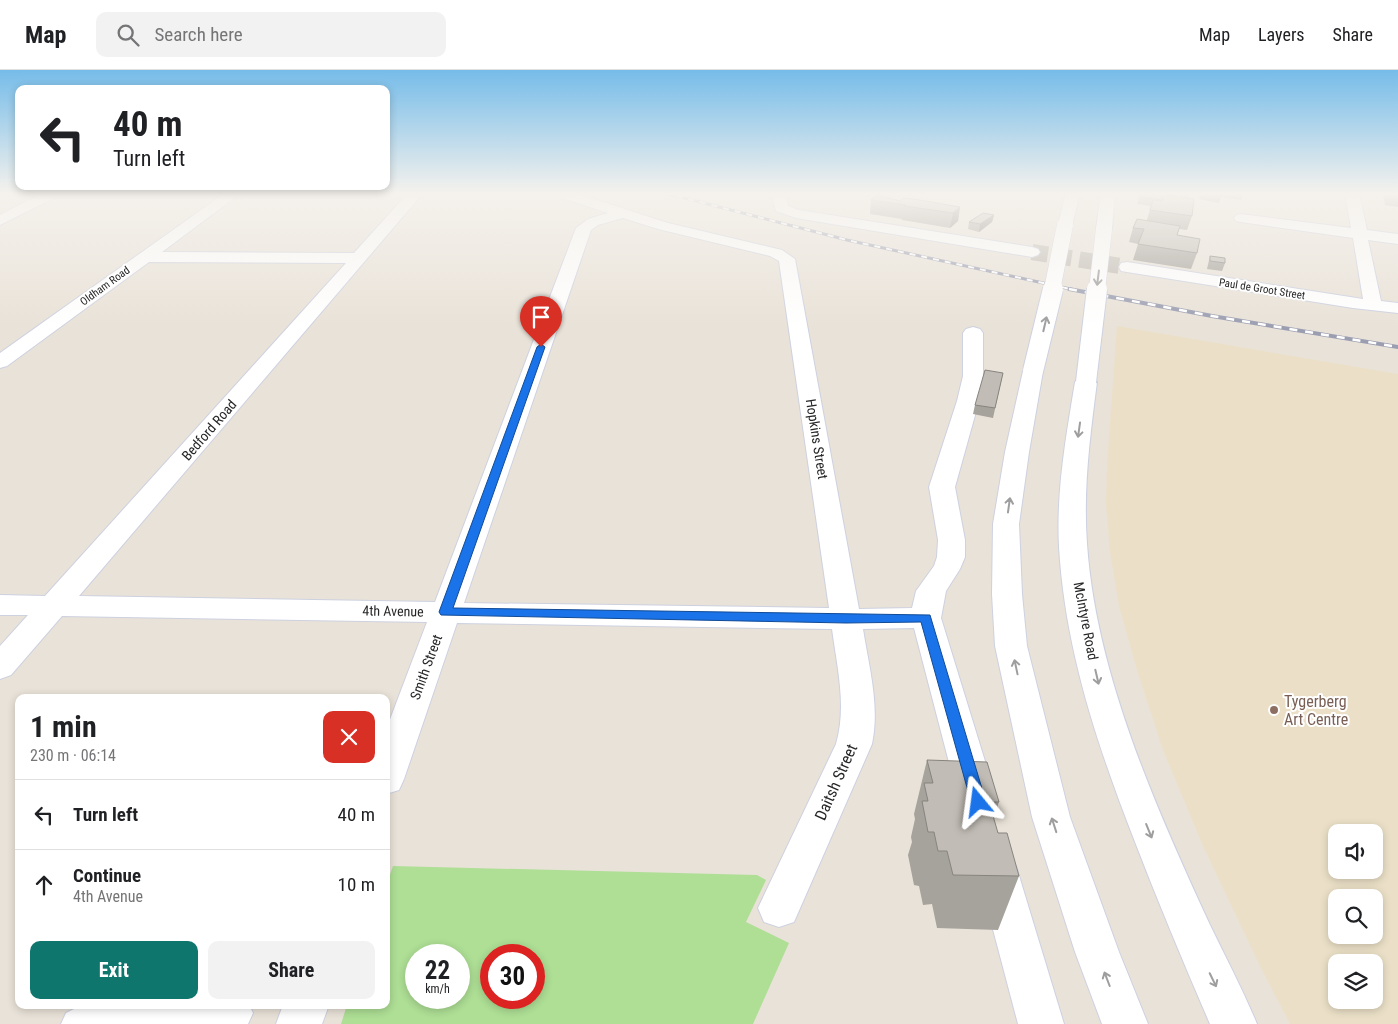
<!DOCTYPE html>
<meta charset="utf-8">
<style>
body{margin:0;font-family:"Roboto Condensed",sans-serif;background:#f2f2f2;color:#202124;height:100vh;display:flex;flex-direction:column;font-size:19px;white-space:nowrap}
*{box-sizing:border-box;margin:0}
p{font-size:16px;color:#757577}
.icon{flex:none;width:28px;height:28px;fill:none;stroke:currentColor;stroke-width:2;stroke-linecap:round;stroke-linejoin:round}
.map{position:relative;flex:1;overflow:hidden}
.details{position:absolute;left:15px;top:624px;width:375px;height:315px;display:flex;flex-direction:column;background:#fff;border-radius:10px;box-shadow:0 2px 8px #0003}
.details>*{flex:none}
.banner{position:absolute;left:15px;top:15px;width:375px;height:105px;border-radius:10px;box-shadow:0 2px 8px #0003;background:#fff;color:#202124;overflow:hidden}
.controls{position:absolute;left:1328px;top:754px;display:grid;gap:10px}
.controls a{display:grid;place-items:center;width:55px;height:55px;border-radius:10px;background:#fff;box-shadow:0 2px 8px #0003;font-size:25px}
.speed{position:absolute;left:405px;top:874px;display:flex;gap:10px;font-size:25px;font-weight:700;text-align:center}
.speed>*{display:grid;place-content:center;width:65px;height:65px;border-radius:50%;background:#fff;box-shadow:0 2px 8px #0003;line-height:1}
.speed small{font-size:12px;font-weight:400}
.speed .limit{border:8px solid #d22;background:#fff;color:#111}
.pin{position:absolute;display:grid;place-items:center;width:42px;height:42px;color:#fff;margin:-51px -21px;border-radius:50% 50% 50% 0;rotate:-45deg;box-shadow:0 0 5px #0007}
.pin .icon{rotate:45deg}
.me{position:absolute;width:55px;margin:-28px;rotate:344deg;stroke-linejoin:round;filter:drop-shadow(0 0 4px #0008)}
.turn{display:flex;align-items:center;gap:18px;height:105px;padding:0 15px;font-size:22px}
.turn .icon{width:65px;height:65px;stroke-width:2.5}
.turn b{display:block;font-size:35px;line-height:42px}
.round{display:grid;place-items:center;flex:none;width:52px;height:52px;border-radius:10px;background:#f2f2f2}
.summary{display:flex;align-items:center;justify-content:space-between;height:85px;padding:0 15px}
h1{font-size:30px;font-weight:700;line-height:38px}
.primary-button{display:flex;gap:10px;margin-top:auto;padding:10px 15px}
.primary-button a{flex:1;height:58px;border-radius:10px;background:#0f766e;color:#fff;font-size:20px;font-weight:700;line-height:58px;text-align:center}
.primary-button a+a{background:#f2f2f2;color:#202124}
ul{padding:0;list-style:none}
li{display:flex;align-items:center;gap:15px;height:70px;padding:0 15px;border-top:1px solid #e0e0e0}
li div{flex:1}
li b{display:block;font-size:19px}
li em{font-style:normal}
header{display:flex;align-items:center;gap:30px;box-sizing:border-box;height:70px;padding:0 25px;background:#fff;border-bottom:1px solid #e0e0e0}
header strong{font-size:24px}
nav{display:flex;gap:28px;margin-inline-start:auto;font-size:18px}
.search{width:350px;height:45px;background:#f2f2f2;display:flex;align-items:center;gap:12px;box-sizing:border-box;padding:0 18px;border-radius:10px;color:#757577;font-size:19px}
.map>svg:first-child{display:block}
.education{fill:#ebe0c7;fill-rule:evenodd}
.green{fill:#aedf95;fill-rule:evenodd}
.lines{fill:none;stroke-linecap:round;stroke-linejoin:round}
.street-tunnel{stroke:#c2bdb5;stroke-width:16;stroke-dasharray:16 8;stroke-linecap:butt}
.lane-casing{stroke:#cdd1e0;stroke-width:2}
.street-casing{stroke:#cdd1e0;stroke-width:2}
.secondary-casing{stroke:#cdd1e0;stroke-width:2}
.lane{fill:#fff;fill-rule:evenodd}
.street{fill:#fff;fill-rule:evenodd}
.secondary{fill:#fff;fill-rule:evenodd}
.rail-far1-casing{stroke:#9b9eb1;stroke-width:3}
.rail-casing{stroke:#9b9eb1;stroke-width:4}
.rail-far1{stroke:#fff;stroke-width:2;stroke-dasharray:6;stroke-linecap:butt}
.rail{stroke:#fff;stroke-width:2.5;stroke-dasharray:8;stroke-linecap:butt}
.secondary-bridge-far1-casing{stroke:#cdd1e0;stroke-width:17;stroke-linecap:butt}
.secondary-bridge-casing{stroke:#cdd1e0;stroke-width:22;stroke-linecap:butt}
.secondary-bridge-far1{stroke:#fff;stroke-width:16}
.secondary-bridge{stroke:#fff;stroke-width:20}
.wall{fill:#a6a29c}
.shaded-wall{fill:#87847f}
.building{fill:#c1bcb5;stroke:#87847f}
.oneway{stroke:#9e9e9e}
.route{fill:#1a73e8;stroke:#114b97}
.education-dot{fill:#8d6e63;stroke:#fff;stroke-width:2}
.labels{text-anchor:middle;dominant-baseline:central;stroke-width:4;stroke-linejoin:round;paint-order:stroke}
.far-street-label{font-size:11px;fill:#272727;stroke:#fff}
.street-label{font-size:14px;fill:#272727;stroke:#fff}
.near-education-label{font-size:16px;fill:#785e54;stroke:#fff;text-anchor:start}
.near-street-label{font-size:16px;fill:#272727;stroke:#fff}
</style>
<header>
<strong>Map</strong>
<div class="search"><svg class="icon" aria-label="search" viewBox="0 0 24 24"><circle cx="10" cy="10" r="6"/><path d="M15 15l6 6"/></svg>Search here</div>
<nav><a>Map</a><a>Layers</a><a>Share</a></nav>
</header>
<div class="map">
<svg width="1398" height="954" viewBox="0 0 1398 954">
<rect width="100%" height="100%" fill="#e9e2d8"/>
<path class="education" d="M1117 256 1398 304V954H1290L1260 896 1203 776 1163 680 1137 600 1119 536 1110 482 1106 435 1107 395ZM1336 762H1374V800H1336ZM1336 828H1374V865H1336ZM1336 892H1374V930H1336Z"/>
<path class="green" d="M393 796 757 805 766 810 746 852 789 873 753 954H341L347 935H386V816ZM416 885H459V928H416ZM491 885H534V928H491Z"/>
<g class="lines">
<polyline class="street-tunnel" points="1032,182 1127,197"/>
<defs>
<polygon id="lane" points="82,935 249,935 253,943 248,954 61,954 66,943"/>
<g id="street">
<polygon points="42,123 60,123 58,126 0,155 0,145"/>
<path d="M225 123H241L162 182 354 183 408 123H423L79 526 435 532 576 158 588 149 608 143 556 126 554 123H575L668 153 782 180 795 189 859 539 912 538 916 521 934 496 937 487 938 470 929 417 957 331 963 306V263L966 259 973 257 980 259 983 263V306L979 331 955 417 965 470V487L960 499 946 521 941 548 996 727 990 738 977 743 964 738 958 727 914 558 863 559C869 597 880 636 872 674L794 852 779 857 764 852 758 838 836 674C847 636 837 597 832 559L457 553 404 709 399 720 386 724V660L427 552 62 546 11 605 0 609V576L28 545H0V525L45 526 346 193 149 192 7 296 0 298V283ZM623 148 658 159 770 186 779 191 829 538 464 533 591 160 598 155Z"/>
<polygon points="771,123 785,123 788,136 799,140 1032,177 1038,179 1040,182 1038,185 1032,187 796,148 776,141"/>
<polygon points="1345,123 1359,123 1367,160 1398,164 1398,174 1368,170 1381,231 1398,233 1398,243 1353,238 1127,202 1121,201 1119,197 1121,193 1127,192 1363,229 1353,168 1241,152 1236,151 1234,148 1236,145 1241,144 1351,158"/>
<polygon points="997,781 1011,786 1017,799 1064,954 1018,954 977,799 983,786"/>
<polygon points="283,935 329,935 322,954 276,954"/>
</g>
<g id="secondary">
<polygon points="1066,123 1080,123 1072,155 1070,158 1060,158 1058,155"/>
<polygon points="1101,123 1115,123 1112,159 1109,162 1099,162 1096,159"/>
<polygon points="1033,295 1040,297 1043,301 1029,382 1019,454 1022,524 1027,576 1070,747 1119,882 1148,954 1102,954 1075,882 1032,747 995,576 992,524 993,454 1005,382 1023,301 1026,297"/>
<path d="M1086 306 1093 308 1097 312C1090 366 1083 420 1087 474 1096 604 1156 738 1210 855 1226 888 1243 920 1257 954H1210C1184 894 1159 834 1135 772 1098 677 1065 580 1059 477 1056 422 1066 366 1075 312L1079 308Z"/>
</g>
</defs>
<use href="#lane" class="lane-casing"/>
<use href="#street" class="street-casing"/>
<use href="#secondary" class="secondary-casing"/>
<use href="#lane" class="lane"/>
<use href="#street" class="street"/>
<use href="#secondary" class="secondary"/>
<defs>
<polyline id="rail-far1" points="665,123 847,170 1075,220"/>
<polyline id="rail" points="1069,219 1212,246 1398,277"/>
</defs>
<use href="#rail-far1" class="rail-far1-casing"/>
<use href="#rail" class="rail-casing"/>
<use href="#rail-far1" class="rail-far1"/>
<use href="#rail" class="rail"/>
<defs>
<g id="secondary-bridge-far1">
<polyline points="1052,220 1065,155"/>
<polyline points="1097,220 1104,159"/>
</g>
<g id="secondary-bridge">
<polyline points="1033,301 1053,219"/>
<polyline points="1086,312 1097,219"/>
</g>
</defs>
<use href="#secondary-bridge-far1" class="secondary-bridge-far1-casing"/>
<use href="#secondary-bridge" class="secondary-bridge-casing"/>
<use href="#secondary-bridge-far1" class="secondary-bridge-far1"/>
<use href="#secondary-bridge" class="secondary-bridge"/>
</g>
<g class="wall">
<polygon points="920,123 948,123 948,125 921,125"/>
<polygon points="1141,123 1174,123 1192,146 1187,160 1179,159 1177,165 1197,183 1191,199 1133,190 1138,174 1129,172 1133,158 1147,150 1151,136 1137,134"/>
<polygon points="1181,123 1190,123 1189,128 1180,127"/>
<polygon points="1201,123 1244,123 1241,130 1221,127 1219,133 1199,129"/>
<polygon points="1383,123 1398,123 1398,137 1385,135"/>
<polygon points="871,130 900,131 960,137 958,151 950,158 902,150 902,149 870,144"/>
<polygon points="994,145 992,152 979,162 968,159 969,152"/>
<polygon points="1210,186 1225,193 1222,201 1207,199"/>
<polygon points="1003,303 993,348 973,344 975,335"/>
<polygon points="927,690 999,732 993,748 998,763 1019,806 998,860 937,858 932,834 923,835 919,816 914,815 908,785 912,772 911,767 915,749 914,744"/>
</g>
<g class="shaded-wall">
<polygon points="960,137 958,151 950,158 953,143"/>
<polygon points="994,145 992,152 979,162 980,154"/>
</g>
<g class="building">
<polygon points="1141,123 1168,123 1177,124 1176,126 1164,125 1162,130 1140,127"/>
<polygon points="1207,123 1222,123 1222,126"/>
<polygon points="878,125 900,131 903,128 914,129 960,137 953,143 904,136 906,135 871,130"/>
<polygon points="1164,125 1194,129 1192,146 1150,140 1153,130 1162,131"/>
<polygon points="983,143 994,145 980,154 969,152"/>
<polygon points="1137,149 1180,156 1177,165 1200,169 1197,183 1138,174 1144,159 1133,158"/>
<polygon points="1210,186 1225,188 1225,193 1210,191"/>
<polygon points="985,300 1003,303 995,338 975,335"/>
<polygon points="927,690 987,692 999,732 989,732 998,763 1007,763 1019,806 953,805 947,781 938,781 934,762 928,762 922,731 928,731 924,713 933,713"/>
</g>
<defs><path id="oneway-shaft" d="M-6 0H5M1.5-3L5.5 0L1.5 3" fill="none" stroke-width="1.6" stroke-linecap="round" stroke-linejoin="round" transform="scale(1.25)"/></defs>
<g class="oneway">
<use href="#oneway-shaft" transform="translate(1098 208) rotate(97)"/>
<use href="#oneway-shaft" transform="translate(1045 254) rotate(-77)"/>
<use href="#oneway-shaft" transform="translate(1079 360) rotate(98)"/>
<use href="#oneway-shaft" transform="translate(1009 435) rotate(-82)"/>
<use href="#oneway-shaft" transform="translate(1016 597) rotate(-102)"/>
<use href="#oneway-shaft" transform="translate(1097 607) rotate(77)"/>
<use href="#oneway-shaft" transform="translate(1054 755) rotate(-108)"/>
<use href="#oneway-shaft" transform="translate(1149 761) rotate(68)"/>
<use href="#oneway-shaft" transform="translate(1107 909) rotate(-111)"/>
<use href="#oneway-shaft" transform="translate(1213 910) rotate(64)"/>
</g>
<linearGradient id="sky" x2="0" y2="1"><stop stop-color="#76bce9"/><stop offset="0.48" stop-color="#f5f2ed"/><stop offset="1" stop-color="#f5f2ed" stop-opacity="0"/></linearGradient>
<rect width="1398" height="257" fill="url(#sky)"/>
<polygon class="route" points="541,274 545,277 453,538 930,545 986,732 984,737 978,739 973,737 971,732 921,552 846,553 441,545 439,542 537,277"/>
<circle class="education-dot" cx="1274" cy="640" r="5"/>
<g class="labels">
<g class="far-street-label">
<text transform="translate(105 216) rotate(-36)">Oldham Road</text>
<text transform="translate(1262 219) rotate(9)">Paul de Groot Street</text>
</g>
<g class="street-label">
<text transform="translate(209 360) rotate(-49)">Bedford Road</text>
<text transform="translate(817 369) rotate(81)">Hopkins Street</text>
<text transform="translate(393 541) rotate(1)">4th Avenue</text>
<text transform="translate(1086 551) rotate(79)">McIntyre Road</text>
<text transform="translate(426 597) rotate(-70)">Smith Street</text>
</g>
<g class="near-education-label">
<text x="1284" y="631">Tygerberg<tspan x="1284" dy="18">Art Centre</tspan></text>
</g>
<g class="near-street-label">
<text transform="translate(836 712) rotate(-66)">Daitsh Street</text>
</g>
</g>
</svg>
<div class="controls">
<a><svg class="icon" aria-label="sound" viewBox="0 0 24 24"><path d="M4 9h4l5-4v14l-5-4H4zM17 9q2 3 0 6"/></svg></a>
<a><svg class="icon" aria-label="search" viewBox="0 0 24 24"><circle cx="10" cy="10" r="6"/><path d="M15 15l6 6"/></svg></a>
<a><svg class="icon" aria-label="layers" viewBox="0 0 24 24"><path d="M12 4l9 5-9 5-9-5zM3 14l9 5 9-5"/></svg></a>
</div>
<div class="speed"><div>22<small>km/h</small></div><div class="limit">30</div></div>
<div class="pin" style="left:541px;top:277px;background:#d93025"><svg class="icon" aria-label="arrive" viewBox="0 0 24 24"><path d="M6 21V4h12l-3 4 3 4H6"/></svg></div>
<svg class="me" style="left:978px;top:732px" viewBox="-20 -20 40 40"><path d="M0-17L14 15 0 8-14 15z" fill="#1a73e8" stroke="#fff" stroke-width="4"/></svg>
<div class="banner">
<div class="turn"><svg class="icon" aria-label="left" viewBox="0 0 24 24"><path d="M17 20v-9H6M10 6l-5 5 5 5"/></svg><div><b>40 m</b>Turn left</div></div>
</div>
<section class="details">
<div class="summary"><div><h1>1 min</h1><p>230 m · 06:14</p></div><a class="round" style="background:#d93025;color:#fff"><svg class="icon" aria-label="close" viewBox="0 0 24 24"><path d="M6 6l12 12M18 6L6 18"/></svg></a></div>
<ul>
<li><svg class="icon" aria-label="left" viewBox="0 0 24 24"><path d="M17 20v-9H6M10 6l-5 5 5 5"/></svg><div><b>Turn left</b></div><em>40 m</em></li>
<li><svg class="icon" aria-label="ahead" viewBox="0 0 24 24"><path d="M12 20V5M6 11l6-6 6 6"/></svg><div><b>Continue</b><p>4th Avenue</p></div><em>10 m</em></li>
</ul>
<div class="primary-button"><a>Exit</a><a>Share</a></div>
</section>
</div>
